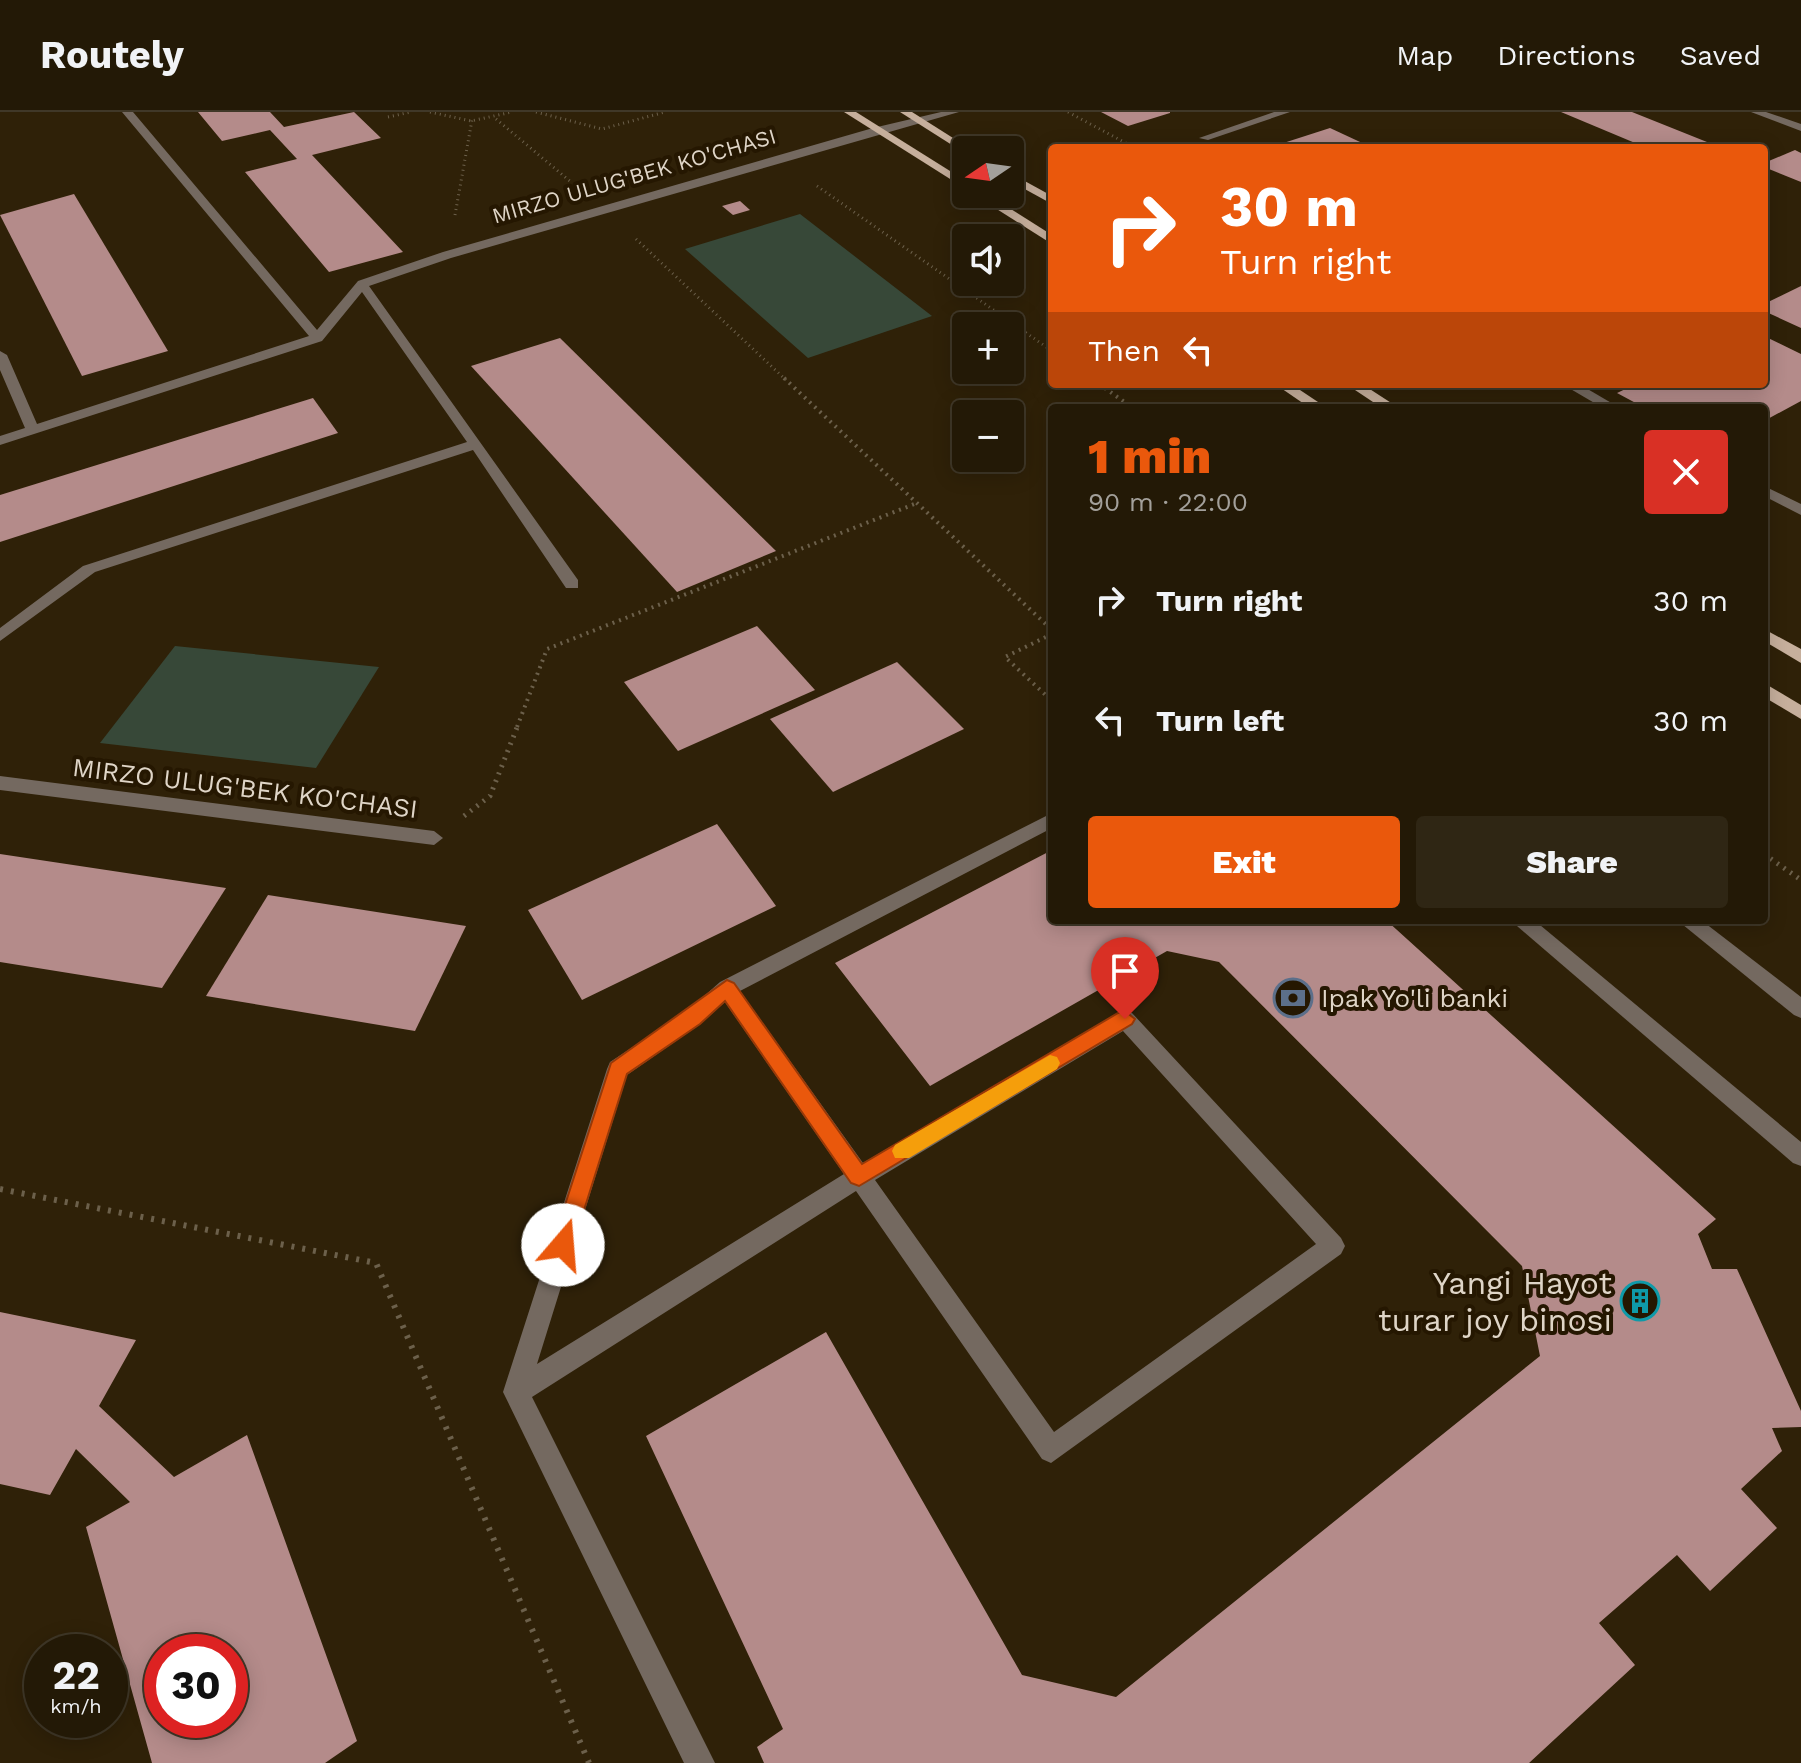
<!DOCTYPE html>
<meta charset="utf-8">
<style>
body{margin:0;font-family:"Work Sans",sans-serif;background:#2f2614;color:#f1f3f6;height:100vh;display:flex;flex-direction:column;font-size:30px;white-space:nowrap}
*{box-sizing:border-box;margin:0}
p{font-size:26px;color:#a3a09b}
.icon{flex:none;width:44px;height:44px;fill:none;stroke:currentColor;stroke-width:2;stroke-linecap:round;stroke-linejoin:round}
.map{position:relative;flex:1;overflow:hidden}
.panel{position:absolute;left:1048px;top:292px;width:720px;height:520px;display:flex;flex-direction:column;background:#231906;border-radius:8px;box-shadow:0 4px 20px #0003,0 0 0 2px #403828}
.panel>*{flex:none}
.guide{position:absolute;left:1048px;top:32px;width:720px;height:244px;border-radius:8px;box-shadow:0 4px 20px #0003,0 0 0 2px #403828;background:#ea580c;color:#fff;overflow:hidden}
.needle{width:52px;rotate:257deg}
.controls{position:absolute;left:952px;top:24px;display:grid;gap:16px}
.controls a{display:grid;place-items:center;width:72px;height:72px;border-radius:8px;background:#231906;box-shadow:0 4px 20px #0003,0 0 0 2px #403828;font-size:40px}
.speed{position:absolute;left:24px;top:1522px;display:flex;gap:16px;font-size:40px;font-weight:700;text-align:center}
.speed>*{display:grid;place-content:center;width:104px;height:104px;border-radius:50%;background:#231906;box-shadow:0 4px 20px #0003,0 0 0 2px #403828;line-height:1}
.speed small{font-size:20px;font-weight:400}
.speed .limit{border:12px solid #d22;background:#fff;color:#111}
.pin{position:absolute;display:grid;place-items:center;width:68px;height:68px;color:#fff;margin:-82px -34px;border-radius:50% 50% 50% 0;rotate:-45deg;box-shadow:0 0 8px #0007}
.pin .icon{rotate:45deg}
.me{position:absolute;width:88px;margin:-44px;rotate:18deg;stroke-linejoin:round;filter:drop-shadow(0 0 6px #0008)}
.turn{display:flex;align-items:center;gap:28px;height:168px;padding:0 40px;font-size:36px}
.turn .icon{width:104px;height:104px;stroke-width:2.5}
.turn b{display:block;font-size:56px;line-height:68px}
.then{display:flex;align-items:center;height:76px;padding:0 40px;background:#0003;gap:16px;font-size:30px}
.round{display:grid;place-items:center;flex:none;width:84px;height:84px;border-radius:8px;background:#2f2614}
.head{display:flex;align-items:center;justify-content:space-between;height:136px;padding:0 40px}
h1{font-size:48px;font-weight:800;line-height:60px;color:#ea580c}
.cta{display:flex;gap:16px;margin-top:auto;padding:16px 40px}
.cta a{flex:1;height:92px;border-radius:8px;background:#ea580c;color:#fff;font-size:32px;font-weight:800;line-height:92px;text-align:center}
.cta a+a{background:#2f2614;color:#f1f3f6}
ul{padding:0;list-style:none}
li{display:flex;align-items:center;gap:24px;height:120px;padding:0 40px}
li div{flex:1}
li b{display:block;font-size:30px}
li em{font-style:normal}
header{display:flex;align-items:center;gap:48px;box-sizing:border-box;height:112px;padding:0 40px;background:#231906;border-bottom:2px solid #403828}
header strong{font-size:38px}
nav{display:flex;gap:44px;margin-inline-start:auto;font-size:28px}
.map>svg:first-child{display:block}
.green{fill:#374838}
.building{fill:#b48b8a;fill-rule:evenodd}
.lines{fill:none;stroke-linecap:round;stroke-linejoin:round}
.path-far3{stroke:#6c604b;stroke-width:3;stroke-dasharray:1 4;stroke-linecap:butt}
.path-far2{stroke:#6c604b;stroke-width:4;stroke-dasharray:2 5;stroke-linecap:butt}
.path-far1{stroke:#6c604b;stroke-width:5;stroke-dasharray:2 6;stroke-linecap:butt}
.path{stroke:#6c604b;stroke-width:6;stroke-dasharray:3 8;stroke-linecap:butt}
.minor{fill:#746960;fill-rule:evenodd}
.major{fill:#c6af9c;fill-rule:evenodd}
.route{fill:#ea580c;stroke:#983908;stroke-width:2}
.slow{fill:#f59e0b}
.labels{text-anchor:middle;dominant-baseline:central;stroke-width:8;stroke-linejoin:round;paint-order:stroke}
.far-street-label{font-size:22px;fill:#dfd5c7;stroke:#251701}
.street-label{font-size:26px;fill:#dfd5c7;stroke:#251701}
.poi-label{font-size:26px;fill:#dfd5c7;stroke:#251701;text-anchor:start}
.near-poi-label{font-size:32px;fill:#dfd5c7;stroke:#251701;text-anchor:end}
</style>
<header>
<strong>Routely</strong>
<nav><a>Map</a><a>Directions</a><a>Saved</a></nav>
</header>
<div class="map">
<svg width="1801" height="1651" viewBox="0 0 1801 1651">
<rect width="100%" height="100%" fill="#2f2108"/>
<g class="green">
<polygon points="800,102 932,204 808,246 685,137"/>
<polygon points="175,534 379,555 316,656 100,631"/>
</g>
<g class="building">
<polygon points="198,0 270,0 284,15 354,0 381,26 312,43 403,140 329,160 245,60 297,47 270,18 222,29"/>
<polygon points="1101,0 1170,0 1170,1 1128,14"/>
<polygon points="1561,0 1632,0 1722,36 1647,36"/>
<polygon points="1330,16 1373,36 1271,36 1271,35"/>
<polygon points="1795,38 1801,41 1801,70 1764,55 1764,51"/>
<polygon points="74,82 168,239 82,264 0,103"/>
<polygon points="740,89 750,98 733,103 722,94"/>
<polygon points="1801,174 1801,216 1764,199 1764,192"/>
<polygon points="1764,224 1801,242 1801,289 1764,309 1764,296 1645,296 1617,281 1636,272 1764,272"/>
<polygon points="560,226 776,439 677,480 471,254"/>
<polygon points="313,286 338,321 0,430 0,383"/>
<polygon points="757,514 815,578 678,639 624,570"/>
<polygon points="897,550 964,617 833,680 770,607"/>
<polygon points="717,712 776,794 582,888 528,798"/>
<polygon points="1052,738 1052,808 1386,808 1716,1107 1698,1122 1712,1157 1737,1157 1801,1299 1801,1315 1772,1316 1782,1339 1741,1377 1777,1416 1710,1479 1677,1443 1599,1511 1635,1553 1529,1651 764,1651 757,1635 783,1617 646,1324 826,1220 1022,1563 1116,1585 1540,1244 1522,1154 1219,850 1167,839 930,974 835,851"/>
<polygon points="0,742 226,776 162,876 0,850"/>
<polygon points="268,783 466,814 415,919 206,884"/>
<path d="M0 1200 136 1228 99 1294 174 1365 247 1323 357 1629 325 1651H152L86 1415 130 1390 76 1337 50 1383 0 1372ZM162 1540H230V1608H162Z"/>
</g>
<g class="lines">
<g class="path-far3">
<polyline points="430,0 471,9 512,0"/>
<polyline points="536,0 602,17 665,0"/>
<polyline points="1068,0 1135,36"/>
<polyline points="388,5 411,0"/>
<polyline points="496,7 571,70"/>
<polyline points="817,74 1052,239"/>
<polyline points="455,103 472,8"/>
<polyline points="636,127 786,268"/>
</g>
<g class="path-far2">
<polyline points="784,266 1052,518"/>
<polyline points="1099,272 1133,296"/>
<polyline points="1052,522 1005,545 1052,589"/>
<polyline points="517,615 547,537 917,391"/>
</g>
<g class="path-far1">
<polyline points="464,704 490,684 518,613"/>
<polyline points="1764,742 1801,768"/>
</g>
<polyline class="path" points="0,1077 376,1151 589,1651"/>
<g class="minor">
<polygon points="122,0 133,0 317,218 358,169 443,140 873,16 941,0 959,0 451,146 369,174 578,468 578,476 566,476 473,338 95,460 0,529 0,516 83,454 467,330 362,180 322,229 0,333 0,324 25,316 0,258 0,239 7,243 37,312 309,224"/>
<polygon points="1274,0 1290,0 1208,28 1199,26"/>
<polygon points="1751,0 1766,0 1801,12 1801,19"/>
<polygon points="1562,272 1579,272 1620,296 1603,296"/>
<polygon points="1764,374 1801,392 1801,403 1764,384"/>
<polygon points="0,664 434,719 443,726 434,733 0,678"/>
<path d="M1052 701V716L740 879 863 1051 1118 901 1125 898 1132 901 1341 1126 1345 1134 1341 1142 1051 1351 1042 1347 856 1079 532 1285 715 1651H684L503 1280 607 957 610 950 686 900 720 870ZM725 890 844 1062 537 1252 627 963 700 912ZM1123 919 1316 1132 1054 1320 875 1068Z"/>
<polygon points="1510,808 1534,808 1801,1030 1801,1054 1793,1051"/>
<polygon points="1677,808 1701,808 1801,885 1801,906 1794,903"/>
</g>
<g class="major">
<polygon points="844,0 856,0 966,69 966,77"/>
<polygon points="900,0 912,0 972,38 963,40"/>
<polygon points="1010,61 1052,84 1052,92 1010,69"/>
<polygon points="973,82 987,82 1052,123 1052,132"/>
<polygon points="1275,272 1291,272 1327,296 1310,296"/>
<polygon points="1346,272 1362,272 1399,296 1382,296"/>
<polygon points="1764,517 1801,537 1801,551 1764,529"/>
<polygon points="1764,571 1801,593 1801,607 1764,585"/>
</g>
</g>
<polygon class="route" points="727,868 734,871 862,1052 1118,901 1125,899 1135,907 1132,912 859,1074 851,1071 725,889 700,912 627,962 573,1133 570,1140 563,1143 555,1140 552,1133 611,951"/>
<polygon class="slow" points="1050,943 1057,945 1060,951 1057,957 909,1046 895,1046 892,1039 895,1033"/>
<defs>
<symbol id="bank-ring" viewBox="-11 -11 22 22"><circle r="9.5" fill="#251701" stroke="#5c6f8a" stroke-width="1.5"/><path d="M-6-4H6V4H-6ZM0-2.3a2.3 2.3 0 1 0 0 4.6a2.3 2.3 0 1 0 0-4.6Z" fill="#5c6f8a"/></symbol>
<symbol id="building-ring" viewBox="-11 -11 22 22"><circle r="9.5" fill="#251701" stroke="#0f9aa8" stroke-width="1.5"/><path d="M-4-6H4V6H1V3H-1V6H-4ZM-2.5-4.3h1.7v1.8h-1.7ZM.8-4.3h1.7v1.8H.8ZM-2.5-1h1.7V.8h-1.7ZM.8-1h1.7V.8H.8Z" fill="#0f9aa8"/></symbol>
</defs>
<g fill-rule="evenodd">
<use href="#bank-ring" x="1271" y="864" width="44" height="44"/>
<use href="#building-ring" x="1618" y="1167" width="44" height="44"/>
</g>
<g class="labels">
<g class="far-street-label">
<text transform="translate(634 64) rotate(-16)">MIRZO ULUG'BEK KO'CHASI</text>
</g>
<g class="street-label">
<text transform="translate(245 676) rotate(7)">MIRZO ULUG'BEK KO'CHASI</text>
</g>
<g class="poi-label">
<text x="1321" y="886">Ipak Yo'li banki</text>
</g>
<g class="near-poi-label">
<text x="1612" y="1171">Yangi Hayot<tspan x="1612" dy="37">turar joy binosi</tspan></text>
</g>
</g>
</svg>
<div class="controls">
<a><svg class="needle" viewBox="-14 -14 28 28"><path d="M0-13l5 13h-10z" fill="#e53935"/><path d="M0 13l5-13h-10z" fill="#a3a09b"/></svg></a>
<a><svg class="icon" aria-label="sound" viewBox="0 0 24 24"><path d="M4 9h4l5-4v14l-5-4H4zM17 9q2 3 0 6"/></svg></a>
<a>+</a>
<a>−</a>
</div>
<div class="speed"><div>22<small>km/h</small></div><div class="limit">30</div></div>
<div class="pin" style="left:1125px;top:907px;background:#d93025"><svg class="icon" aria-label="arrive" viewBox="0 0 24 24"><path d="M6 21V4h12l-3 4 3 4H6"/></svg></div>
<svg class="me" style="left:563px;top:1133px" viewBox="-20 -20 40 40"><circle r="19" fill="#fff"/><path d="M0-13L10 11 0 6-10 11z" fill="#ea580c"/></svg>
<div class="guide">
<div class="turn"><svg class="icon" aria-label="right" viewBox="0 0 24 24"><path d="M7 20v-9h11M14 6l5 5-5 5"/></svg><div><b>30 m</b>Turn right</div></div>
<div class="then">Then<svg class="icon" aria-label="left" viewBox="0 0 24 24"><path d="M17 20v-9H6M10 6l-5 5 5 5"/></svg></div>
</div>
<section class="panel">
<div class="head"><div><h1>1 min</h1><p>90 m · 22:00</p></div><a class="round" style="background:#d93025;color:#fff"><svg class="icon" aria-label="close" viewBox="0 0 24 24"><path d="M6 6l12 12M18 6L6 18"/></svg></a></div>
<ul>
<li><svg class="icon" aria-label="right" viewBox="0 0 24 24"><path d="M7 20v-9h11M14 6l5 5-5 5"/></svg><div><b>Turn right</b></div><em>30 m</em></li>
<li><svg class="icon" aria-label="left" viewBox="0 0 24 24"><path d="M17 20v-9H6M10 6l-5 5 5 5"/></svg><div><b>Turn left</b></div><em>30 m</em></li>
</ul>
<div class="cta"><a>Exit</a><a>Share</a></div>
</section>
</div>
